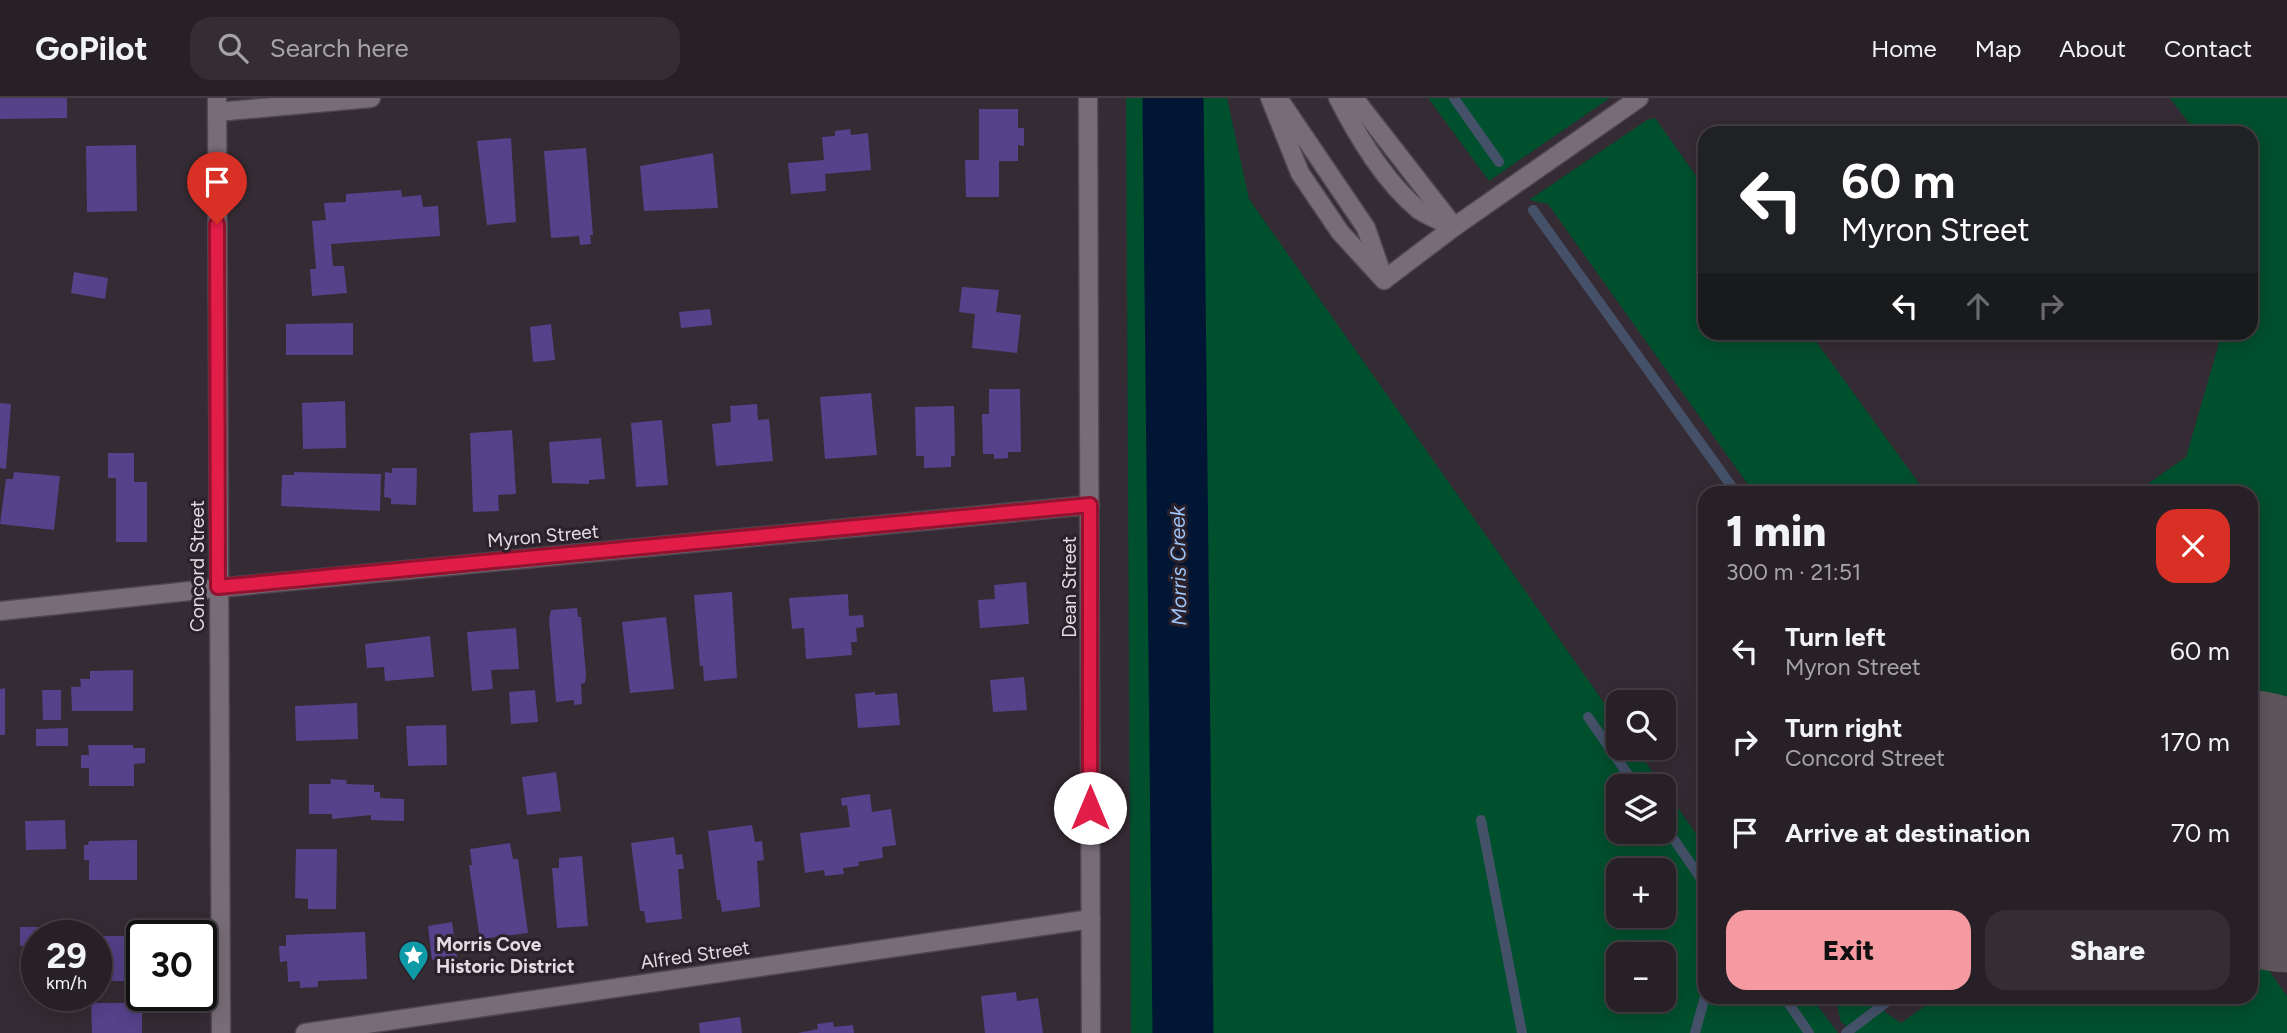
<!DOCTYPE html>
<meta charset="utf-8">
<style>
body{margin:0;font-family:Figtree,sans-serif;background:#342d33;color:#f1f3f6;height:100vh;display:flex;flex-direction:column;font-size:26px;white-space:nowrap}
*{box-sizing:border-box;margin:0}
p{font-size:23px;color:#a5a3a7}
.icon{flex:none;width:38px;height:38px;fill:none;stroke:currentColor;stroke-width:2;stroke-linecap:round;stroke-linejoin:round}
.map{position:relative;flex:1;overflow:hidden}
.details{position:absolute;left:1698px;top:388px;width:560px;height:518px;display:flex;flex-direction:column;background:#282027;border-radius:21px;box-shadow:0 4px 18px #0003,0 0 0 2px #443e44}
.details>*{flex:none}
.hud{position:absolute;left:1698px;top:28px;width:560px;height:214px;border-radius:21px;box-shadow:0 4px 18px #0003,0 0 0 2px #443e44;background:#202124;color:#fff;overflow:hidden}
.buttons{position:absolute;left:1606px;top:592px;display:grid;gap:14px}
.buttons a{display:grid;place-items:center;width:70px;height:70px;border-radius:14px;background:#282027;box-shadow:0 4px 18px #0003,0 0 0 2px #443e44;font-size:35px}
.speed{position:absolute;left:21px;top:822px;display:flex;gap:14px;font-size:35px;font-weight:700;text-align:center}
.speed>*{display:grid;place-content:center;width:91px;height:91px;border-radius:50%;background:#282027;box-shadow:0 4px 18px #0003,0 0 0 2px #443e44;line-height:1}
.speed small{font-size:18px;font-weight:400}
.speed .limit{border:4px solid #111;border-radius:10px;background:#fff;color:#111}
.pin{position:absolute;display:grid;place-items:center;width:60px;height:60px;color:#fff;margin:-72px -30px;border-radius:50% 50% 50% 0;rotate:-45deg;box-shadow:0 0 7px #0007}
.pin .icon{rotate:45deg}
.me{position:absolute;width:77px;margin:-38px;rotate:0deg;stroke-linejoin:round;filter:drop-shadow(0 0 5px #0008)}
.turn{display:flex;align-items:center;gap:24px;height:147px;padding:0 28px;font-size:32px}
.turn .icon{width:91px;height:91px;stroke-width:2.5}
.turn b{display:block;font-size:49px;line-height:60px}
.lanes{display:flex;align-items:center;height:66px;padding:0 28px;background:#0003;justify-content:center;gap:35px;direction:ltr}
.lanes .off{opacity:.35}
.round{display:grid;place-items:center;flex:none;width:74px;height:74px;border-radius:21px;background:#342d33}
.summary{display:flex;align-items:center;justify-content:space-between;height:119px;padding:0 28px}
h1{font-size:42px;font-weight:800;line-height:52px}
.primary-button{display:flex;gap:14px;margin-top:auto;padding:14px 28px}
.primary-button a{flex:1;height:80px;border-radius:21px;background:#f49aa0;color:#111;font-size:28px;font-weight:800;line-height:80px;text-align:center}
.primary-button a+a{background:#342d33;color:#f1f3f6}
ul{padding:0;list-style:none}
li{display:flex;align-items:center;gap:21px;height:91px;padding:0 28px}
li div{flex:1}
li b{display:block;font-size:26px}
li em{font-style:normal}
header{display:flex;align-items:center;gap:42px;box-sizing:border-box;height:98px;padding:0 35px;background:#282027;border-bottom:2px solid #443e44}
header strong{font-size:33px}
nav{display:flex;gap:38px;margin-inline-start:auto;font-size:24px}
.search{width:490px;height:63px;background:#342d33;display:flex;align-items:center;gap:18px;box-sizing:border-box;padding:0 24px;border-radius:21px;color:#a5a3a7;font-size:26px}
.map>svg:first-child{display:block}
.green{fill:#004f2d;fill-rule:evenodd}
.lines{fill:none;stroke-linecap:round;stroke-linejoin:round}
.stream{stroke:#445169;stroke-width:10}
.river{stroke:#011535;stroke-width:61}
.runway{stroke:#5d545c;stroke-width:231}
.building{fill:#54428a}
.minor-casing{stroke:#4f474f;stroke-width:21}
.minor{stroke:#786d77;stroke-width:18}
.route-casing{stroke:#92132f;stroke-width:18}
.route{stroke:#e11d48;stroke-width:12}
.labels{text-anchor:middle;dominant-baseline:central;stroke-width:6;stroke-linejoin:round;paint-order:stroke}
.street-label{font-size:19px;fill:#e2dce2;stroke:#2a212a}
.poi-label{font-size:19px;font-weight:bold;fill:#e2dce2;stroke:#2a212a;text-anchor:start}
.water-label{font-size:21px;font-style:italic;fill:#9cc2f8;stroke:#2a212a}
</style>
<header>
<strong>GoPilot</strong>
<div class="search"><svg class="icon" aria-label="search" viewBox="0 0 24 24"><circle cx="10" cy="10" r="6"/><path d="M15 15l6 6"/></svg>Search here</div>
<nav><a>Home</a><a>Map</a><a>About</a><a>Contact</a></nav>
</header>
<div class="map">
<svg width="2287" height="935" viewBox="0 0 2287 935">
<rect width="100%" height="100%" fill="#352b34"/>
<g class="green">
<path d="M1126 0H1227L1249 101 1619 626V649H1635L1662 688H1619V733H1664V690L1704 747V900H1812L1838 935H1131ZM1619 772H1664V817H1619ZM1619 856H1664V901H1619Z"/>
<polygon points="1428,0 1610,0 1489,83"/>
<polygon points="2170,0 2287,0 2287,633 2251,583 2250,396 2135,395 2186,359 2222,235 2250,234 2250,133 2255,116 2251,109 2250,35 2196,35"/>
<polygon points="1655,20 1704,89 1704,234 1810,235 1926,395 1754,395 1548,106 1529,102 1647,22"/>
<polygon points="2251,847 2287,898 2287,935 1855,935 1841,924 1836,903 1840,900 1881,900 1885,914 1901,925 1936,900 2250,900"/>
</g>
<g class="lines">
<g class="stream">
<polyline points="1454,0 1499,64"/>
<polyline points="1533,112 1737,396"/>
<polyline points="1588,619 1636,688"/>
<polyline points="1481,722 1522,935"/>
<polyline points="1664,727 1704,785"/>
<polyline points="1785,900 1809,935"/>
<polyline points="1695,935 1704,902"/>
<polyline points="1846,935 1892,900"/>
</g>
<polyline class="river" points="1173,0 1183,935"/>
<polyline class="runway" points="2250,708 2287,759"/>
</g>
<g class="building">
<polygon points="0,0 67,0 67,20 0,21"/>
<polygon points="979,11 1018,11 1018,30 1024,30 1024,48 1018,47 1018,63 999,63 999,99 966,99 965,62 979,62"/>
<polygon points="850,31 851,37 868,35 871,72 825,76 826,93 791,96 788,65 824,62 822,39 835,38 835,33"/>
<polygon points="511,40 516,124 487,127 477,43"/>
<polygon points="136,47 137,113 87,114 86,48"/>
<polygon points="586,50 593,137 590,137 591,146 580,147 579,138 551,140 544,53"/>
<polygon points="713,55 718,110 644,113 640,68"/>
<polygon points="401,92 402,99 421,97 423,109 438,108 440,138 331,146 333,168 344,168 347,195 312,198 310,171 316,171 312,123 326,122 324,105 346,104 346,96"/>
<polygon points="74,174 108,180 105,201 71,195"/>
<polygon points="962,189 999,192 996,214 1021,217 1017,255 972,250 975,216 959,214"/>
<polygon points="710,211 712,227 681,230 679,214"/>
<polygon points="353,225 353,257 286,257 286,226"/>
<polygon points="551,226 555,262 533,264 530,229"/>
<polygon points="989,291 1020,291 1021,354 1008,354 1008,360 994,361 994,356 983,356 982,316 989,316"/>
<polygon points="871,295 877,357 825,361 820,299"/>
<polygon points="345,303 346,350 303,351 302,305"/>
<polygon points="0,305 11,306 6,371 0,370"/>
<polygon points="757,306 758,322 769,321 773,363 716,368 712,326 731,324 730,308"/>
<polygon points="954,308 955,358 951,358 951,369 924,370 924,358 916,358 915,309"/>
<polygon points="662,322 668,387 636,389 631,325"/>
<polygon points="512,332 516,396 498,397 499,413 473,414 470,335"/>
<polygon points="601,340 605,381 589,382 589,386 552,385 549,344"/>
<polygon points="108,355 134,355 134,384 147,384 147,444 116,444 116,380 108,380"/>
<polygon points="392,370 417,370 416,407 391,406 391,400 384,399 385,374 392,375"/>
<polygon points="14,374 60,378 54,432 0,426 6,381 13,381"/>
<polygon points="294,374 381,376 380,413 281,408 282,377 294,377"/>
<polygon points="1026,484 1029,526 980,530 978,502 995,501 994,487"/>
<polygon points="732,494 737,580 704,583 703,568 700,568 694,497"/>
<polygon points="848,496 849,518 863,517 864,529 856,530 857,544 851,544 852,557 806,561 804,530 792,531 789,500"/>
<polygon points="577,510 578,519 581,519 586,577 585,585 581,586 582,606 574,607 574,602 556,604 549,521 551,512"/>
<polygon points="666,519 674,591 630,595 622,524"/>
<polygon points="516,530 519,571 491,572 493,591 472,593 467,534"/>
<polygon points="430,538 434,579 385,583 384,569 367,570 365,546"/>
<polygon points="133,572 133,613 72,613 71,589 81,589 80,581 90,581 90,573"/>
<polygon points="1024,579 1027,612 993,614 990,582"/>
<polygon points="5,590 5,637 0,637 0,591"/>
<polygon points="42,592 61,592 61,622 43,622"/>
<polygon points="535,592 538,624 511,626 509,594"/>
<polygon points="875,594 875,597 897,595 900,627 858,630 855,596"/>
<polygon points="357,605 358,641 296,643 295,608"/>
<polygon points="446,627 447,667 408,668 406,628"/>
<polygon points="68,630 68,648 36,648 36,631"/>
<polygon points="88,647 133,647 133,650 145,650 145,665 134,666 134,688 89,688 89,670 81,670 81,657 89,657"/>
<polygon points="556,674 561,713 527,717 522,679"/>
<polygon points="330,681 347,682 346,686 374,687 374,694 380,694 380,700 404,701 404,723 371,722 371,717 332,721 332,716 309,716 309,686 331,686"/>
<polygon points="870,696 872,714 891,711 896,747 882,749 883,760 858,764 859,768 843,770 844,776 825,778 824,772 805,775 800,735 850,729 847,707 842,708 841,700"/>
<polygon points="65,722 66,751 26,752 25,723"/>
<polygon points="752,727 755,744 762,743 764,762 757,763 760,809 722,814 720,802 717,802 708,733"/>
<polygon points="674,739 676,757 682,756 684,771 678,771 682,821 646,825 644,813 640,813 631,745"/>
<polygon points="137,742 137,782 89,782 89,762 84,762 84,747 88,747 89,743"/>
<polygon points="510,745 513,761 518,761 528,835 480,841 469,767 472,767 470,751"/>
<polygon points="296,751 337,751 336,811 308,811 308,801 295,800"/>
<polygon points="582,758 588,828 557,830 552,770 559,770 559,760"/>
<polygon points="452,824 457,859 432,862 428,828"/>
<polygon points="20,829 57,829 57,838 37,838 37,848 20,848"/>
<polygon points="365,834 367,881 318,883 318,889 300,890 300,883 288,884 287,863 280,864 279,848 286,848 286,837"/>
<polygon points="96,838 134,838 135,883 96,883"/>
<polygon points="1016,894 1017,903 1038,900 1043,935 985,935 981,898"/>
<polygon points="91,905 142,905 142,935 92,935"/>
<polygon points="740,919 742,935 700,935 699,925"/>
<polygon points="833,924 834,929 853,927 854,935 798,935 818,931 817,926"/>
</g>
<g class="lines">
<defs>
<g id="minor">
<polyline points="217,0 221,935"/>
<polyline points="1088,0 1091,935"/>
<polyline points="1270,0 1300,75 1340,134 1384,182"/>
<polyline points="1278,0 1366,130 1382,176"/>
<path d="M1338 0C1358 39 1384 83 1419 112 1429 119 1443 124 1454 129"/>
<polyline points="1354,0 1452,126"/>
<polyline points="217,14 371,0"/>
<polyline points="1384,182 1454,129 1639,0"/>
<polyline points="0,513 218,490 1090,407"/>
<polyline points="305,935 1091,821"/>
</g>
</defs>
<use href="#minor" class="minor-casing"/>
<use href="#minor" class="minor"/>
</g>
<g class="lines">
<defs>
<polyline id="route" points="217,126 218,489 1090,407 1090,710"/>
</defs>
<use href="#route" class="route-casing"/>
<use href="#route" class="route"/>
</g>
<defs>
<symbol id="sight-pin" viewBox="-11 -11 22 30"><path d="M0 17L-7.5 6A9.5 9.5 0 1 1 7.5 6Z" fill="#0f9aa8" stroke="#2a212a"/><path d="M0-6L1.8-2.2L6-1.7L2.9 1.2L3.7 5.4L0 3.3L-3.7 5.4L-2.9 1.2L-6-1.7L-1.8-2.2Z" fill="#fff"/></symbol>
</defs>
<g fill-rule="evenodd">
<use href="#sight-pin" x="396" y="840" width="35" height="47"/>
</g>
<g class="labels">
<g class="street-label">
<text transform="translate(543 438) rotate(-5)">Myron Street</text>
<text transform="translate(197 468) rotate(-90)">Concord Street</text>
<text transform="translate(1069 489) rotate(-90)">Dean Street</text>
<text transform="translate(695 857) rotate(-8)">Alfred Street</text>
</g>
<g class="poi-label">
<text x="436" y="846">Morris Cove<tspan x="436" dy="22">Historic District</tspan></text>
</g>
<g class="water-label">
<text transform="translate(1178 468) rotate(-91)">Morris Creek</text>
</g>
</g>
</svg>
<div class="buttons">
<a><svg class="icon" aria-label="search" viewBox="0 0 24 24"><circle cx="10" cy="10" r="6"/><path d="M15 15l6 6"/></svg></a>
<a><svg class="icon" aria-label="layers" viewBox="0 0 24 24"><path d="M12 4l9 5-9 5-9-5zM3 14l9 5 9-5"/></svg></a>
<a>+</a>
<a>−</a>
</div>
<div class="speed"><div>29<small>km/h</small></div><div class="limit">30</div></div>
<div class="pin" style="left:217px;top:126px;background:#d93025"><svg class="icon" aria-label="arrive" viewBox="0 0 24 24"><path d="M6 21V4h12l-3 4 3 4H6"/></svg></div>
<svg class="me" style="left:1090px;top:710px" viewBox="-20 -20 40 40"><circle r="19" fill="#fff"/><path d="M0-13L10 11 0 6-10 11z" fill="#e11d48"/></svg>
<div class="hud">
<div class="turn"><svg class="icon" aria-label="left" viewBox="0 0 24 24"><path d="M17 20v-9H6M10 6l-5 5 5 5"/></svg><div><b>60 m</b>Myron Street</div></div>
<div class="lanes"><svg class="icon" aria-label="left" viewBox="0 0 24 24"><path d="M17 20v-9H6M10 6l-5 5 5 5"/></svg><svg class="icon off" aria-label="ahead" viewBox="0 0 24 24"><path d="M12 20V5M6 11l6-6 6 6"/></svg><svg class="icon off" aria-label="right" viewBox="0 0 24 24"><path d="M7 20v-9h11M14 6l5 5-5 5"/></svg></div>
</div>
<section class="details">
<div class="summary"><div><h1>1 min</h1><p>300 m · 21:51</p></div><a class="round" style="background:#d93025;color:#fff"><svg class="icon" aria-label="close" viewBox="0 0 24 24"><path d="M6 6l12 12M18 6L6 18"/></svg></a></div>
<ul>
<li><svg class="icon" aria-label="left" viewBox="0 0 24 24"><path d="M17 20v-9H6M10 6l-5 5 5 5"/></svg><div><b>Turn left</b><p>Myron Street</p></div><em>60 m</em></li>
<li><svg class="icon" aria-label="right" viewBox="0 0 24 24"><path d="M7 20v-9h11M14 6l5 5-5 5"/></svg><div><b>Turn right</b><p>Concord Street</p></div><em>170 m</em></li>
<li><svg class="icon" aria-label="arrive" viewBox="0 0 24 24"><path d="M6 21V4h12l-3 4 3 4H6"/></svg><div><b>Arrive at destination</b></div><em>70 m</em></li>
</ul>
<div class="primary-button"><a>Exit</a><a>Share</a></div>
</section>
</div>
